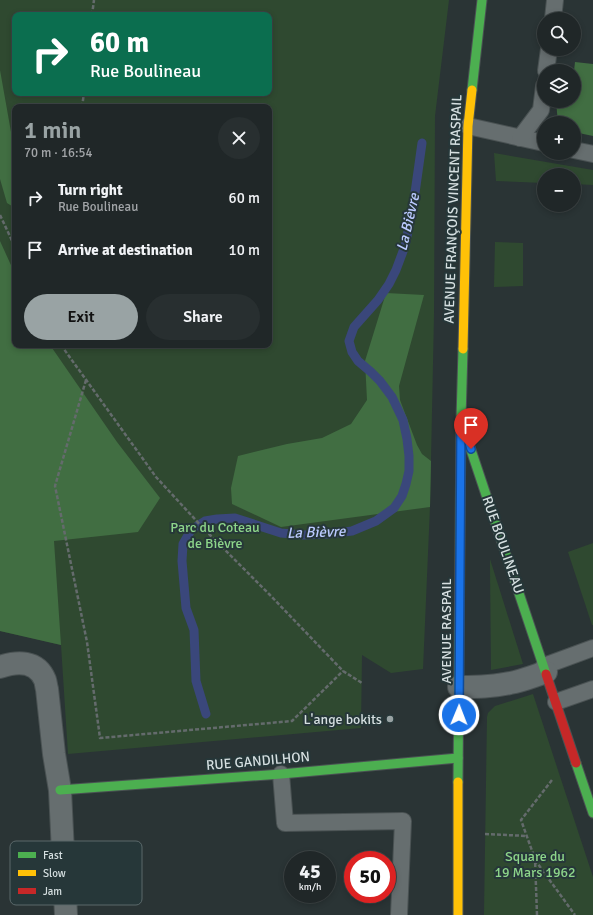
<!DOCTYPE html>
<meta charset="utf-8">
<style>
body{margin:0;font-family:Signika,sans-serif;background:#282f30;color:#f1f3f6;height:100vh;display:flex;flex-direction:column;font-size:15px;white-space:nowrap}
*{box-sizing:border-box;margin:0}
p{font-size:13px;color:#a2a5a8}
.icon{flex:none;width:22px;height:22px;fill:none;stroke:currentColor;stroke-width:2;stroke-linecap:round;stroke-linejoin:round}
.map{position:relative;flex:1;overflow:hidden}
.details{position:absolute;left:12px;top:104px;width:260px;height:244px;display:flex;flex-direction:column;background:#202728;border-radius:8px;box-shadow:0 2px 6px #0003,0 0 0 1px #3d4445}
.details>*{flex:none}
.hud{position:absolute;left:12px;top:12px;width:260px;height:84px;border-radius:8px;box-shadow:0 2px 6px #0003,0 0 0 1px #3d4445;background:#0b6e4f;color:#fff;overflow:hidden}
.tools{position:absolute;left:537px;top:12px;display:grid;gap:8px}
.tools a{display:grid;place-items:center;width:44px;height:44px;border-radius:50%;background:#202728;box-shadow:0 2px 6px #0003,0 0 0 1px #3d4445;font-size:20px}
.speed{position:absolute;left:284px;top:851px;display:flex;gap:8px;font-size:20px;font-weight:700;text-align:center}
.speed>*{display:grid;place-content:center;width:52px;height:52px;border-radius:50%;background:#202728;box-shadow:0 2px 6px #0003,0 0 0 1px #3d4445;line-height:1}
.speed small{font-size:10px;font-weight:400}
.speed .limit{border:6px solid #d22;background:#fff;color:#111}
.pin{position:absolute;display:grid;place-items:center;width:34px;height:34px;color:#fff;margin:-41px -17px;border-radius:50% 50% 50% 0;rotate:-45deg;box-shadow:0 0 4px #0007}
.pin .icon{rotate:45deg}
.me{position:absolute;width:44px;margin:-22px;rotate:1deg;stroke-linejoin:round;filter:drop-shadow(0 0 3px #0008)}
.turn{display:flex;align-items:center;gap:14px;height:84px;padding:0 12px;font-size:18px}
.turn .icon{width:52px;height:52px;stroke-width:2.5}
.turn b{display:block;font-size:28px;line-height:34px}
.round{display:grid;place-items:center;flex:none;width:42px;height:42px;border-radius:21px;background:#282f30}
.overview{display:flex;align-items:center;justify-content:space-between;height:68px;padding:0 12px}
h1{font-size:24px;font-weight:600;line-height:30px;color:#99a3a4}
.action{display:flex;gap:8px;margin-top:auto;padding:8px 12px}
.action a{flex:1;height:46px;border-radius:24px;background:#99a3a4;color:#111;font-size:16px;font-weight:600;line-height:46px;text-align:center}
.action a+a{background:#282f30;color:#f1f3f6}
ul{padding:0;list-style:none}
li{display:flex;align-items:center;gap:12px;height:52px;padding:0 12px}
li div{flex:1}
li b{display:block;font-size:15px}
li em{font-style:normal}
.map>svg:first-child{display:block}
.green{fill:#2f4930;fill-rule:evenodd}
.forest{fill:#416e42}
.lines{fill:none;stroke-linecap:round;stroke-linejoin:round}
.stream{stroke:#3a477b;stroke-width:9}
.lane-casing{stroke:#4a5253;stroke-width:18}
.street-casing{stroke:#4a5253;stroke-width:24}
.fast-casing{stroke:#4a5253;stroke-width:11}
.slow-casing{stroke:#4a5253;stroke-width:11}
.jam-casing{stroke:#4a5253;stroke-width:11}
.path{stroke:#646b6c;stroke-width:2.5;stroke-dasharray:4 2;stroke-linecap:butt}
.lane{stroke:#666e6f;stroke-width:16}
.street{stroke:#666e6f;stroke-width:22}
.fast{stroke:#4caf50;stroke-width:9}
.slow{stroke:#ffc107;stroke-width:9}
.jam{stroke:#c62828;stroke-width:9}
.route-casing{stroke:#114b97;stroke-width:10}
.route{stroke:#1a73e8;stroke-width:7}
.poi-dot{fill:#99a3a4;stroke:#263739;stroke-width:1.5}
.labels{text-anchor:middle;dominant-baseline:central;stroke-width:4;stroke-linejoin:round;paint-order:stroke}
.street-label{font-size:14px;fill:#d5dfe0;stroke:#263739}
.park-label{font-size:14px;fill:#8dd58a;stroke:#263739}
.poi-label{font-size:14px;fill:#d5dfe0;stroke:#263739;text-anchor:end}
.water-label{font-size:15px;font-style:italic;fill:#bbcaff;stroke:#263739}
.key{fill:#263739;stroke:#5b696b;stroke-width:1}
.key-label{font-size:11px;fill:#d5dfe0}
</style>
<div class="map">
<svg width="593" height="915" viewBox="0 0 593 915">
<rect width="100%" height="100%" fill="#2a3435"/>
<g class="green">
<path d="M0 0H449L435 116 434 315 430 507 423 669 391 673 362 655 361 728 68 754 61 645 0 631ZM15 15H269V93H15ZM15 107H269V345H15Z"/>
<polygon points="494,153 593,170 593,185 574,184 574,175 544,175 544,183 496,181"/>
<polygon points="495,242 523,243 523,286 494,287"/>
<polygon points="593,543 593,625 592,625 568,552"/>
<polygon points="490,559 523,664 491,670 490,567"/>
<polygon points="533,694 593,877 593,915 484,915 487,717 488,713 495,706"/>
</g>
<g class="forest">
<polygon points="575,62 593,64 593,136 574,132 574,123 558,123 556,101 574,101 574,71"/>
<polygon points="0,70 11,132 15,134 15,208 7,203 0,179"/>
<polygon points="0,241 15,274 15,345 50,345 117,442 160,498 138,532 54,541 61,645 0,631"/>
<polygon points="386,293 424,295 399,386 400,400 417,445 422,454 431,461 430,507 281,527 232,504 231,488 238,456 287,444 322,438 351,424 367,400 365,361"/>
</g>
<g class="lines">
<polyline class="stream" points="206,714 196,681 194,630 186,608 182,561 183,544 191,530 205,521 217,519 235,518 281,533 303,535 328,534 352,531 376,521 394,508 402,496 406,484 409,471 409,456 407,439 403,420 392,397 380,381 371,372 358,361 352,352 349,341 354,327 378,300 389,284 396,270 405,246 413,207 422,143"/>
<defs>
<g id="lane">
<polyline points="553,19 555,0"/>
<polyline points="546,71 549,49"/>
<polyline points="468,126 544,143"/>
<polyline points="520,138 541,110 544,86"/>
<polyline points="574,150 593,154"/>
<polyline points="544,666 593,648"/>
<polyline points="556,702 593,689"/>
<polyline points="281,774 285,823 403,821 399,915"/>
</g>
<g id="street">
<path d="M0 667C17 661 37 660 45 680 46 683 46 686 47 689L54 754 60 790 66 915"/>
<path d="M459 687C476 687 493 687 510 683 522 681 534 676 546 672"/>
</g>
<g id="fast">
<polyline points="472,90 482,0"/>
<polyline points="466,435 546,674"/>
<polyline points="576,763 593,813"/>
<polyline points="458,782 461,419 463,349"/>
<polyline points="60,790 281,774 458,758"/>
</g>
<g id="slow">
<polyline points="463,349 468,126 472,90"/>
<polyline points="458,782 458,915"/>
</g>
<polyline id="jam" points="546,674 576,763"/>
</defs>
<use href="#lane" class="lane-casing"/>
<use href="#street" class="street-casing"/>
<use href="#fast" class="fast-casing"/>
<use href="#slow" class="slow-casing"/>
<use href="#jam" class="jam-casing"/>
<g class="path">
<polyline points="92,15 94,0"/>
<polyline points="82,107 84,93"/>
<polyline points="0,215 15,247"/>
<polyline points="61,345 156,477 204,529 269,594 343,671 362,683"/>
<polyline points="86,380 55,486 87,642 100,738 292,721 343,671"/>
<polyline points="485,834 527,836"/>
<polyline points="535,860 575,915"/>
<polyline points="537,915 535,859 521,820 552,780"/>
</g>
<use href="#lane" class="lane"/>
<use href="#street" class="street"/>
<use href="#fast" class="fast"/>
<use href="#slow" class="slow"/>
<use href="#jam" class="jam"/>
</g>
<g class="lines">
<defs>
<polyline id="route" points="459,715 461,419 471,449"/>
</defs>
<use href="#route" class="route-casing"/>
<use href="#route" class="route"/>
</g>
<circle class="poi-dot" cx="390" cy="719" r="4"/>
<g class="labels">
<g class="street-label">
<text transform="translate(453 209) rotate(-88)">AVENUE FRANÇOIS VINCENT RASPAIL</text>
<text transform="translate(503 545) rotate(71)">RUE BOULINEAU</text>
<text transform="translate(446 631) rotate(-90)">AVENUE RASPAIL</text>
<text transform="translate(258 761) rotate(-5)">RUE GANDILHON</text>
</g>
<g class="park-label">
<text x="215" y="527">Parc du Coteau<tspan x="215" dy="16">de Bièvre</tspan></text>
<text x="535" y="856">Square du<tspan x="535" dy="16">19 Mars 1962</tspan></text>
</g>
<g class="poi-label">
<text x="382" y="719">L'ange bokits</text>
</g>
<g class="water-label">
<text transform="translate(408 222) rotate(-77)">La Bièvre</text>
<text transform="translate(316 532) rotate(-2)">La Bièvre</text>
</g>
</g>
<rect x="10" y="841" width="132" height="64" rx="6" class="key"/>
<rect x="18" y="852" width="18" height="6" fill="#4caf50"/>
<rect x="18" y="870" width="18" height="6" fill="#ffc107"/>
<rect x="18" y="888" width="18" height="6" fill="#c62828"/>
<g class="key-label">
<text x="43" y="859">Fast</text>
<text x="43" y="877">Slow</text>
<text x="43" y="895">Jam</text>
</g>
</svg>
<div class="tools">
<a><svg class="icon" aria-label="search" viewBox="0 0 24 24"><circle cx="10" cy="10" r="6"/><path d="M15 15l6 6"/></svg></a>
<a><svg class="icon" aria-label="layers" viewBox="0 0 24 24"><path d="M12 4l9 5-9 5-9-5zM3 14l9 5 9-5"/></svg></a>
<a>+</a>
<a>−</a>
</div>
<div class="speed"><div>45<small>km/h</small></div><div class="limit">50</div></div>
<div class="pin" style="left:471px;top:449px;background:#d93025"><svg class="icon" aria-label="arrive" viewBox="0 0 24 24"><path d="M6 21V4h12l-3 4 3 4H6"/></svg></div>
<svg class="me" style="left:459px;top:715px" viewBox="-20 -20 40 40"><circle r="17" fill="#1a73e8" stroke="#fff" stroke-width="3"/><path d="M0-11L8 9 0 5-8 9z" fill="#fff"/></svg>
<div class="hud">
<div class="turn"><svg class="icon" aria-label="right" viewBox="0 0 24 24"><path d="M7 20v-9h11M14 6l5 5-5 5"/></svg><div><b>60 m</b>Rue Boulineau</div></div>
</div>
<section class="details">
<div class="overview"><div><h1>1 min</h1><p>70 m · 16:54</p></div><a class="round"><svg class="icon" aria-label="close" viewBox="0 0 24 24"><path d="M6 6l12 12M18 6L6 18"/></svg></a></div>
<ul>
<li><svg class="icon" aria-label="right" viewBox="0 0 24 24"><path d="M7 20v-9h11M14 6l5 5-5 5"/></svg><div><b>Turn right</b><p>Rue Boulineau</p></div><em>60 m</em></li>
<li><svg class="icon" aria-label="arrive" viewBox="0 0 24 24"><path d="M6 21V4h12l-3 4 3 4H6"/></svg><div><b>Arrive at destination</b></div><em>10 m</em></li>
</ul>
<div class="action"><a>Exit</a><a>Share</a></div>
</section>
</div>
